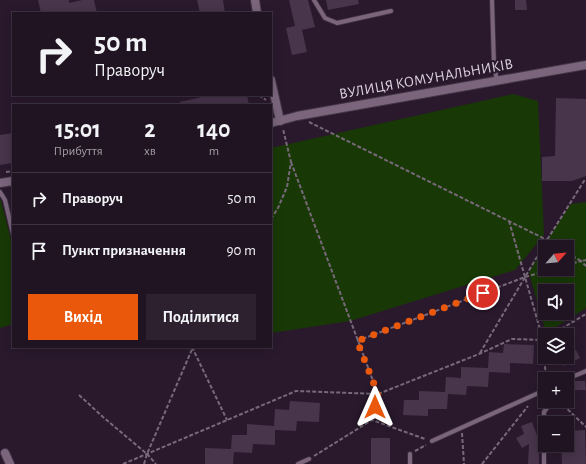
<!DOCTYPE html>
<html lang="uk">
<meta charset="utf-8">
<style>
body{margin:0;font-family:"Alegreya Sans",sans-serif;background:#2d202f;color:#f1f3f6;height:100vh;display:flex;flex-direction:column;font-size:15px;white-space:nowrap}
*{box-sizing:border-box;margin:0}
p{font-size:13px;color:#a29ea5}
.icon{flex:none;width:22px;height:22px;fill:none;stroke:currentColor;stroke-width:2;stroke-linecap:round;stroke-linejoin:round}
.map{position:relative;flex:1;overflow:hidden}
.panel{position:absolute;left:12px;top:104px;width:260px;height:244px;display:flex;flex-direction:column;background:#201322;border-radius:0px;box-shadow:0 2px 10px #0003,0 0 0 1px #3d3240}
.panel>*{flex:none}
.top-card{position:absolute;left:12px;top:12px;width:260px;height:84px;border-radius:0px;box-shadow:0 2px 10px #0003,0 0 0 1px #3d3240;background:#201322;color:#f1f3f6;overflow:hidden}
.needle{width:26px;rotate:63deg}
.controls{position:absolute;left:538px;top:240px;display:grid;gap:8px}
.controls a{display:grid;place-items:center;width:36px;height:36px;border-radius:0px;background:#201322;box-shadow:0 2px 10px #0003,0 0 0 1px #3d3240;font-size:20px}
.pin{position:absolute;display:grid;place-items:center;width:34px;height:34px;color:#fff;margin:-17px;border:2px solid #fff;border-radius:50%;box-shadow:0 1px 4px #0007}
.me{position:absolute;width:44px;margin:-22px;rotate:0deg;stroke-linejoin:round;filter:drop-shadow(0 0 3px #0008)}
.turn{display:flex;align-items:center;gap:14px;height:84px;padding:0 16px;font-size:18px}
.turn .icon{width:52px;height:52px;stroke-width:2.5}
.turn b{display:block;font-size:28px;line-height:34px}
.eta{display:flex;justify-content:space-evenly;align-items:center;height:68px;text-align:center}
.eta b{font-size:24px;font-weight:700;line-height:28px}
.action{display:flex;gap:8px;margin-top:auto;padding:8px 16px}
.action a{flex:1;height:46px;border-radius:0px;background:#ea580c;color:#fff;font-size:16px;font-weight:700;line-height:46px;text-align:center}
.action a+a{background:#2d202f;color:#f1f3f6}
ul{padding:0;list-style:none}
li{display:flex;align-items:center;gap:12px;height:52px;padding:0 16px;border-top:1px solid #3d3240}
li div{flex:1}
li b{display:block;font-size:15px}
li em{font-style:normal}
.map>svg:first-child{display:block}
.green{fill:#183906;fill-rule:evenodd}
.building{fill:#48344b}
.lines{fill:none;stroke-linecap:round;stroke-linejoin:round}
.service-casing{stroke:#433545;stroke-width:5.5}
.minor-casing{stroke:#433545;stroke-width:10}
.path{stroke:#78697a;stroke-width:2;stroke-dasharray:4 2;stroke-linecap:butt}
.service{stroke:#7a657d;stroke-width:4}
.minor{stroke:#7a657d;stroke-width:8}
.route{stroke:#ea580c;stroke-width:7;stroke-dasharray:0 12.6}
.labels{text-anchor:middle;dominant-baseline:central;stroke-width:4;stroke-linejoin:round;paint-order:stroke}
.street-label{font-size:15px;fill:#ddd1de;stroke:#2a192d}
</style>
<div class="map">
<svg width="586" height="464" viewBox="0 0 586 464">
<rect width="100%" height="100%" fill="#2a192d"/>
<g class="green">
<polygon points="513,94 538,101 544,235 515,270 350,321 271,333 271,148"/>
<polygon points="0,199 1,201 13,247 13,324 0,328"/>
<path d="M586 202V308L546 333 529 273 547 240 571 204ZM545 247H567V269H545ZM545 291H567V313H545Z"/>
</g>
<g class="building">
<polygon points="38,0 69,0 69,3 82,0 94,0 97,13 41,13"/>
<polygon points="197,0 223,0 225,13 200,13"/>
<polygon points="289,0 308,0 315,27 302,30 307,52 292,55 286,28 295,26"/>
<polygon points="326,0 358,0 359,4 328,10"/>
<polygon points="515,0 526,0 527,10 515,10"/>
<polygon points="210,95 247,95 249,105 180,105 180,102"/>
<polygon points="556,98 586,99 586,176 572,181 542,181 542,157 555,156"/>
<polygon points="13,133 13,163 0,165 0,135"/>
<polygon points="504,344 534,345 533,364 510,363 510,373 489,372 488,387 467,386 466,395 448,394 447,409 428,409 428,416 403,415 404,400 419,400 419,391 445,392 446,377 461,378 461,367 488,368 489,352 503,353"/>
<polygon points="576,350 580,358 564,366 560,359 563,357 567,357 567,355"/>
<polygon points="572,381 585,381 586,390 572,390"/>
<polygon points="290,401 320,403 319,422 297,421 296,431 275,430 275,445 253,444 252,453 234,452 233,464 205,464 205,448 231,449 232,435 247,435 247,424 274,426 275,409 289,410"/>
<polygon points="532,422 538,438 538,444 539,444 539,464 528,464 529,444 522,448 516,438 524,434 521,426"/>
<polygon points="585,430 586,464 562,464 561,445 567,445 567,431"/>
<rect x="371" y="438" width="19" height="26"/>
</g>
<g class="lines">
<defs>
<g id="service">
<polyline points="314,0 325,18 337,23 391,11"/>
<polyline points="492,0 494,65 497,81"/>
<polyline points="0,192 5,200 13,234"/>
<polyline points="567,379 586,371"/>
<polyline points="432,441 545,390"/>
<polyline points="410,454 410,464"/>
<polyline points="298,464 309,459"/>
<polyline points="544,464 544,412 552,401"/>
</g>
<g id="minor">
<polyline points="255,0 257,13"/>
<polyline points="271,80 280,121"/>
<polyline points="271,123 297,116 586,65"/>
<polyline points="0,183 13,181"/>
<polyline points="5,453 10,464"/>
</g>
</defs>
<use href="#service" class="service-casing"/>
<use href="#minor" class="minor-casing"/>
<g class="path">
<polyline points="259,95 266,100"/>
<polyline points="309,122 547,240 558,247"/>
<polyline points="291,162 378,394 372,420"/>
<polyline points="6,172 13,171"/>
<polyline points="271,219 278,208 287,187 291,162 283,129"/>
<polyline points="509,221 543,340 546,379"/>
<polyline points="567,253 581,261 586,260"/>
<polyline points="567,265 581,261 586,266"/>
<polyline points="551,335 586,314"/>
<polyline points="357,341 525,277 553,269"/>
<polyline points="192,347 227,420"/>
<polyline points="480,353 547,240 584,181 586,180"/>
<polyline points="79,395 103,417 147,454 156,464"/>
<polyline points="559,401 586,427"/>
<polyline points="462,433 464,464"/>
<polyline points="415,451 426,445"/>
<polyline points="314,456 372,420 425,439"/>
<polyline points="123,464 296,391 378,394 479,354 512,339 543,340 545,339"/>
<polyline points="144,464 147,454 193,347"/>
<polyline points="482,464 528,406"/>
</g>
<use href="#service" class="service"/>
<use href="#minor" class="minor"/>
</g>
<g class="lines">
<polyline class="route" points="375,407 378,394 357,341 483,293"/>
</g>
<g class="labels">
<g class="street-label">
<text transform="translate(426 79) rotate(-10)">ВУЛИЦЯ КОМУНАЛЬНИКІВ</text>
</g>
</g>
</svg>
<div class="controls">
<a><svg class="needle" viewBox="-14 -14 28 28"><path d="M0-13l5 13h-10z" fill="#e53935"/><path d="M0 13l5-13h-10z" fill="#a29ea5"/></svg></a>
<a><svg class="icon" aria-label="sound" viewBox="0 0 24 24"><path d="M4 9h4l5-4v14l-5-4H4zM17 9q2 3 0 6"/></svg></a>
<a><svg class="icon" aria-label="layers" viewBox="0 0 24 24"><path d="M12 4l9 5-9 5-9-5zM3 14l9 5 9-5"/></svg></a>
<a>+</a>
<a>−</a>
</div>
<div class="pin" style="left:483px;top:293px;background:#d93025"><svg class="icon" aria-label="arrive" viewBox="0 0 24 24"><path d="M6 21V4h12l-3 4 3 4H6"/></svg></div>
<svg class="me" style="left:375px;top:407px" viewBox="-20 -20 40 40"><path d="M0-17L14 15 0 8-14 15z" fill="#ea580c" stroke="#fff" stroke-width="4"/></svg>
<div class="top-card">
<div class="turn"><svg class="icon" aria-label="right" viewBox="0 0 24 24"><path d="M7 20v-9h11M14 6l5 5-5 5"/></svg><div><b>50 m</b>Праворуч</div></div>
</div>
<section class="panel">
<div class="eta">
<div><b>15:01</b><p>Прибуття</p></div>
<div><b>2</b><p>хв</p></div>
<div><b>140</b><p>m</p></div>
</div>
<ul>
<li><svg class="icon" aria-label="right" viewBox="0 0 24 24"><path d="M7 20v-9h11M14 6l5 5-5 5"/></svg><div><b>Праворуч</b></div><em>50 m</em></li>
<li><svg class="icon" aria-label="arrive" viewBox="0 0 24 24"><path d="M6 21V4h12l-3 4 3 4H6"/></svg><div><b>Пункт призначення</b></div><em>90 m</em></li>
</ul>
<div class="action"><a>Вихід</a><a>Поділитися</a></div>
</section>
</div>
